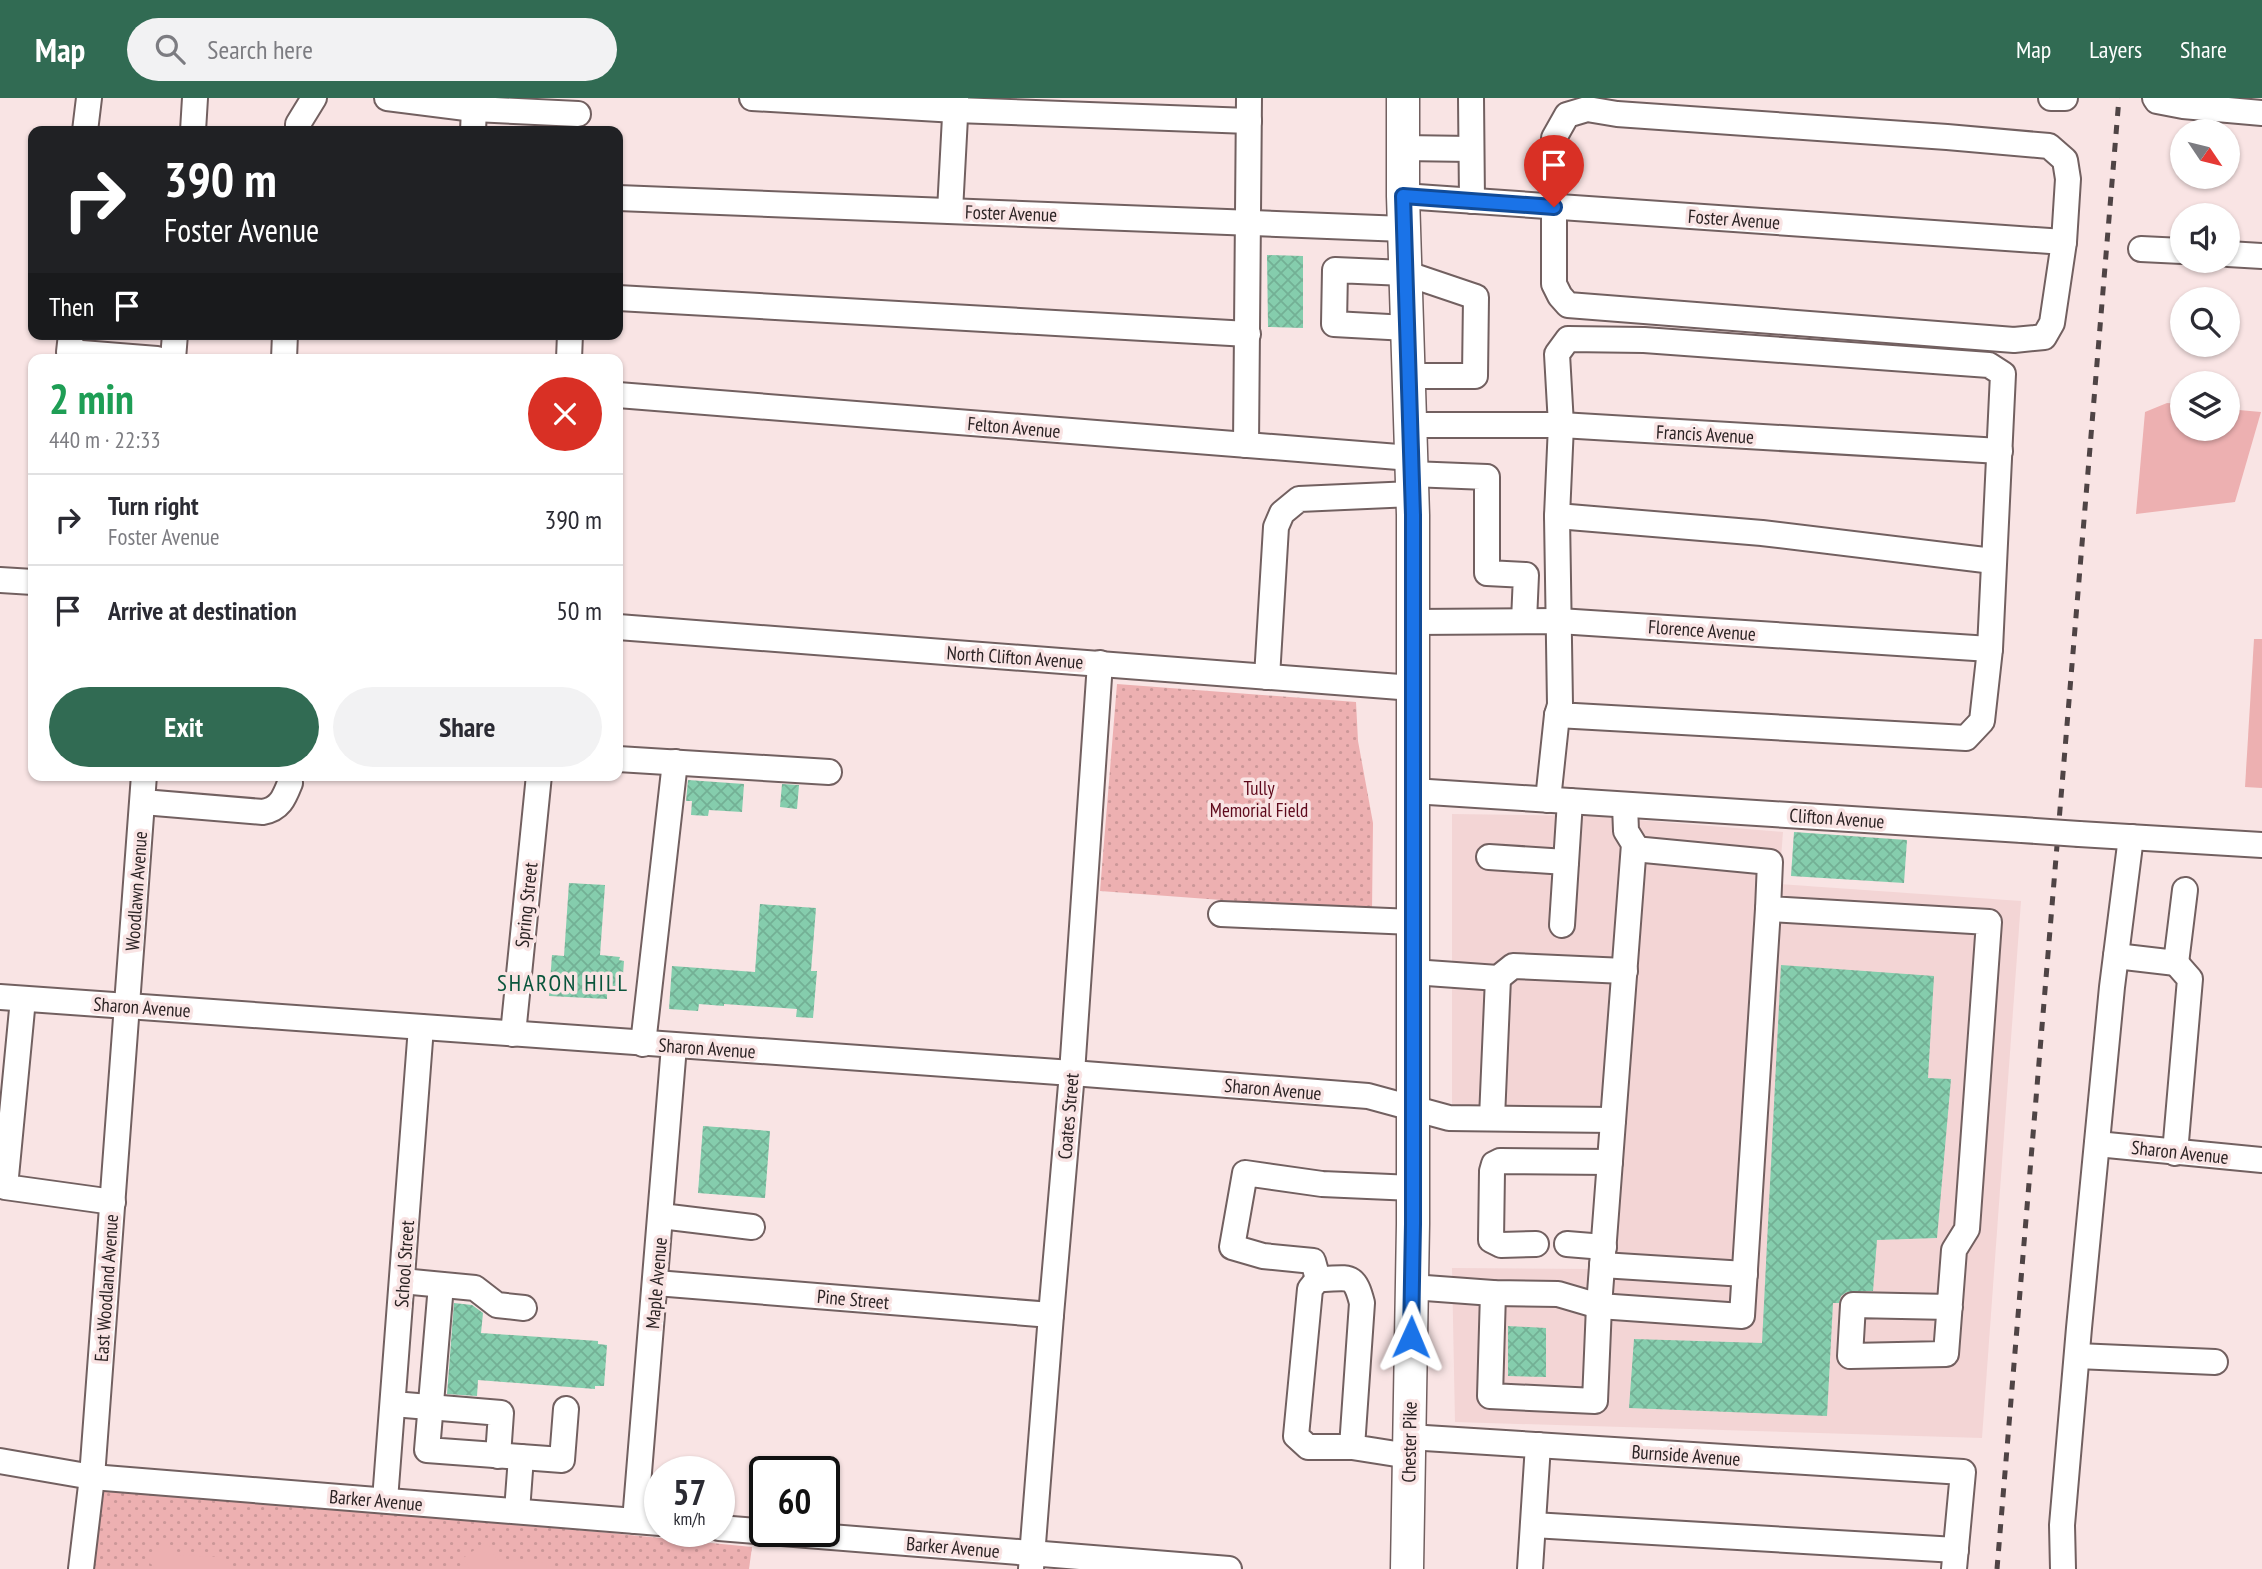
<!DOCTYPE html>
<meta charset="utf-8">
<style>
body{margin:0;font-family:"PT Sans Narrow",sans-serif;background:#f2f2f3;color:#2b2b33;height:100vh;display:flex;flex-direction:column;font-size:26px;white-space:nowrap}
*{box-sizing:border-box;margin:0}
p{font-size:23px;color:#7c7c81}
.icon{flex:none;width:38px;height:38px;fill:none;stroke:currentColor;stroke-width:2;stroke-linecap:round;stroke-linejoin:round}
.map{position:relative;flex:1;overflow:hidden}
.details{position:absolute;left:28px;top:256px;width:595px;height:427px;display:flex;flex-direction:column;background:#fff;border-radius:14px;box-shadow:0 2px 5px #0004}
.details>*{flex:none}
.hud{position:absolute;left:28px;top:28px;width:595px;height:214px;border-radius:14px;box-shadow:0 2px 5px #0004;background:#202124;color:#fff;overflow:hidden}
.needle{width:46px;rotate:125deg}
.fabs{position:absolute;left:2170px;top:21px;display:grid;gap:14px}
.fabs a{display:grid;place-items:center;width:70px;height:70px;border-radius:50%;background:#fff;box-shadow:0 2px 5px #0004;font-size:35px}
.speed{position:absolute;left:644px;top:1358px;display:flex;gap:14px;font-size:35px;font-weight:700;text-align:center}
.speed>*{display:grid;place-content:center;width:91px;height:91px;border-radius:50%;background:#fff;box-shadow:0 2px 5px #0004;line-height:1}
.speed small{font-size:18px;font-weight:400}
.speed .limit{border:4px solid #111;border-radius:10px;background:#fff;color:#111}
.pin{position:absolute;display:grid;place-items:center;width:60px;height:60px;color:#fff;margin:-72px -30px;border-radius:50% 50% 50% 0;rotate:-45deg;box-shadow:0 0 7px #0007}
.pin .icon{rotate:45deg}
.me{position:absolute;width:77px;margin:-38px;rotate:1deg;stroke-linejoin:round;filter:drop-shadow(0 0 5px #0008)}
.turn{display:flex;align-items:center;gap:24px;height:147px;padding:0 21px;font-size:32px}
.turn .icon{width:91px;height:91px;stroke-width:2.5}
.turn b{display:block;font-size:49px;line-height:60px}
.then{display:flex;align-items:center;height:66px;padding:0 21px;background:#0003;gap:14px;font-size:26px}
.round{display:grid;place-items:center;flex:none;width:74px;height:74px;border-radius:37px;background:#f2f2f3}
.headline{display:flex;align-items:center;justify-content:space-between;height:119px;padding:0 21px}
h1{font-size:42px;font-weight:700;line-height:52px;color:#1e9e55}
.action{display:flex;gap:14px;margin-top:auto;padding:14px 21px}
.action a{flex:1;height:80px;border-radius:42px;background:#316b53;color:#fff;font-size:28px;font-weight:700;line-height:80px;text-align:center}
.action a+a{background:#f2f2f3;color:#2b2b33}
ul{padding:0;list-style:none}
li{display:flex;align-items:center;gap:21px;height:91px;padding:0 21px;border-top:2px solid #e1e1e2}
li div{flex:1}
li b{display:block;font-size:26px}
li em{font-style:normal}
header{display:flex;align-items:center;gap:42px;box-sizing:border-box;height:98px;padding:0 35px;background:#316b53;color:#fff}
header strong{font-size:33px}
nav{display:flex;gap:38px;margin-inline-start:auto;font-size:24px}
.search{width:490px;height:63px;background:#f2f2f3;display:flex;align-items:center;gap:18px;box-sizing:border-box;padding:0 24px;border-radius:38px;color:#7c7c81;font-size:26px}
.map>svg:first-child{display:block}
.built{fill:#f3d5d5}
.grass{fill:url(#grass-dots)}
.garden{fill:#edb0b1}
.building{fill:url(#building-cross-hatch)}
.lines{fill:none;stroke-linecap:round;stroke-linejoin:round}
.minor-casing{stroke:#726060;stroke-width:28}
.major-casing{stroke:#726060;stroke-width:35}
.minor{stroke:#fff;stroke-width:24}
.major{stroke:#fff;stroke-width:32}
.rail{stroke:#4f4445;stroke-width:5;stroke-dasharray:9 9;stroke-linecap:butt}
.minor-bridge-casing{stroke:#726060;stroke-width:28;stroke-linecap:butt}
.minor-bridge{stroke:#fff;stroke-width:24}
.route-casing{stroke:#114b97;stroke-width:18}
.route{stroke:#1a73e8;stroke-width:12}
.labels{text-anchor:middle;dominant-baseline:central;stroke-width:7;stroke-linejoin:round;paint-order:stroke}
.street-label{font-size:19px;fill:#2b2324;stroke:#f9e4e4}
.park-label{font-size:19px;fill:#5e091b;stroke:#f9e4e4}
.quarter-label{font-size:23px;letter-spacing:2px;fill:#0a553c;stroke:#f9e4e4}
</style>
<header>
<strong>Map</strong>
<div class="search"><svg class="icon" aria-label="search" viewBox="0 0 24 24"><circle cx="10" cy="10" r="6"/><path d="M15 15l6 6"/></svg>Search here</div>
<nav><a>Map</a><a>Layers</a><a>Share</a></nav>
</header>
<div class="map">
<svg width="2262" height="1471" viewBox="0 0 2262 1471">
<defs>
<pattern id="grass-dots" width="8" height="8" patternUnits="userSpaceOnUse" patternTransform="scale(1.75)"><rect width="8" height="8" fill="#edb0b1"/><path d="M2 2h.1M6 6h.1" fill="none" stroke="#cb9798" stroke-width="1.8" stroke-linecap="round"/></pattern>
<pattern id="building-cross-hatch" width="8" height="8" patternUnits="userSpaceOnUse" patternTransform="scale(1.75)"><rect width="8" height="8" fill="#85cdad"/><path d="M0 0l8 8M0 8l8-8" fill="none" stroke="#73b095"/></pattern>
</defs>
<rect width="100%" height="100%" fill="#f9e4e4"/>
<polygon class="built" points="1452,716 1590,718 1783,734 1779,786 2021,803 1982,1340 1455,1324 1452,1170 1590,1171 1602,1033 1452,1033"/>
<g class="grass">
<polygon points="1117,586 1356,604 1358,643 1373,725 1372,813 1100,793"/>
<polygon points="97,1391 600,1434 752,1449 749,1471 90,1471"/>
</g>
<g class="garden">
<polygon points="2167,305 2182,306 2182,331 2228,331 2228,311 2261,314 2235,404 2136,416 2145,314"/>
<polygon points="2254,541 2262,541 2262,690 2245,689"/>
<polygon points="486,1444 497,1461 546,1465 547,1471 470,1471 463,1460"/>
<polygon points="166,1446 174,1457 223,1459 230,1471 158,1471 148,1464"/>
</g>
<g class="building">
<polygon points="1267,157 1303,158 1303,230 1268,229"/>
<polygon points="688,682 744,686 742,714 709,712 708,718 691,717 692,703 686,703"/>
<polygon points="782,686 799,687 797,711 780,709"/>
<polygon points="1794,734 1907,742 1904,785 1791,778"/>
<polygon points="569,785 605,787 600,857 620,859 619,862 624,863 622,890 620,889 620,893 607,892 607,901 549,898 552,857 564,858"/>
<polygon points="760,806 816,810 811,873 817,873 813,920 796,919 797,911 724,906 724,908 699,906 698,913 669,911 672,868 755,874"/>
<polygon points="1781,867 1934,878 1928,980 1951,981 1937,1140 1877,1142 1873,1193 1847,1194 1841,1198 1839,1205 1833,1205 1827,1318 1629,1310 1634,1241 1762,1245"/>
<polygon points="703,1028 770,1033 765,1100 698,1095"/>
<polygon points="454,1205 472,1207 483,1215 481,1235 598,1243 598,1246 607,1247 604,1288 595,1288 595,1291 478,1282 477,1298 447,1296"/>
<polygon points="1508,1228 1546,1230 1546,1279 1508,1278"/>
</g>
<g class="lines">
<defs>
<g id="minor">
<polyline points="387,0 474,11 578,16"/>
<polyline points="752,0 956,12 1249,23"/>
<polyline points="1471,0 1472,103"/>
<polyline points="2051,0 2065,0"/>
<polyline points="2155,0 2157,3 2183,8 2262,15"/>
<polygon points="1587,11 1617,16 1947,39 2049,48 2065,62 2068,81 2064,144 2052,225 2044,239 2014,242 1568,207 1560,198 1554,186 1554,40 1567,17"/>
<polyline points="85,33 89,0"/>
<polyline points="193,33 195,0"/>
<polyline points="298,33 298,26 314,0"/>
<polyline points="473,33 474,11"/>
<polyline points="1403,50 1471,51"/>
<polyline points="1403,98 2064,144"/>
<polyline points="618,100 1404,131"/>
<polyline points="950,113 956,0"/>
<polyline points="2141,151 2182,153"/>
<polyline points="2228,156 2262,158"/>
<polyline points="618,200 1248,236"/>
<polyline points="1407,230 1334,226 1335,172 1405,175 1476,199 1475,278 1408,278"/>
<polyline points="71,236 69,254 157,261"/>
<polygon points="1568,241 1644,242 1989,267 2003,276 1990,551 1982,623 1966,640 1557,617 1560,607 1557,418 1561,327 1557,256"/>
<polyline points="173,261 175,236"/>
<polyline points="284,261 285,236"/>
<polyline points="569,261 570,236"/>
<polyline points="618,297 1411,360"/>
<polyline points="1410,327 1561,327 2000,353"/>
<polyline points="1246,347 1249,0"/>
<polyline points="1411,376 1487,379 1487,475 1526,477 1524,523"/>
<polyline points="1557,418 1762,435 1993,463"/>
<polyline points="0,482 33,484"/>
<polyline points="1413,524 1559,523 1990,551"/>
<polyline points="618,529 1413,590"/>
<polyline points="1267,579 1276,429 1282,415 1299,401 1412,396"/>
<polyline points="618,661 829,674"/>
<polyline points="1413,693 2022,732"/>
<polyline points="1548,702 1557,617"/>
<path d="M143 704 263 714C280 711 284 700 290 685"/>
<polyline points="2079,736 2262,747"/>
<polyline points="1634,751 1770,764 1768,811 1989,824 1967,1131 1954,1152 1946,1256 1850,1258 1853,1207 1950,1209"/>
<polyline points="1489,759 1566,764"/>
<polyline points="1221,816 1413,824"/>
<polyline points="1562,827 1570,703"/>
<polyline points="2116,858 2176,865 2185,792"/>
<polyline points="1413,874 1498,880 1513,868 1625,873"/>
<polyline points="0,899 1072,975 1368,998 1449,1020 1613,1022"/>
<polyline points="23,901 5,1089 113,1104"/>
<polyline points="513,936 539,677"/>
<polyline points="643,946 675,664"/>
<polyline points="1492,1020 1498,880"/>
<polyline points="2097,1046 2262,1062"/>
<polyline points="2175,1055 2190,881 2176,865"/>
<polyline points="661,1118 752,1129"/>
<polyline points="1536,1146 1501,1147 1491,1142 1492,1073 1494,1066 1500,1063 1610,1064"/>
<polyline points="1567,1146 1604,1149"/>
<polyline points="1602,1167 1745,1176"/>
<polyline points="1318,1181 1313,1163 1263,1158 1232,1149 1245,1075 1322,1086 1413,1090"/>
<polyline points="402,1183 475,1190 497,1207 524,1210"/>
<polyline points="656,1185 1051,1217"/>
<polyline points="441,1187 427,1352 562,1362 566,1311"/>
<polyline points="1412,1189 1493,1195 1558,1196 1599,1208 1742,1218 1768,811"/>
<polyline points="1493,1195 1490,1298 1595,1303 1599,1208 1634,746 1626,733 1625,707"/>
<polyline points="2077,1258 2215,1264"/>
<polyline points="393,1306 501,1315 498,1358"/>
<polyline points="1409,1339 1963,1374 1954,1471"/>
<path d="M1352 1349 1362 1205C1354 1173 1348 1181 1318 1181L1310 1191 1296 1338 1308 1349H1352L1409 1358"/>
<polyline points="0,1363 92,1379 660,1425"/>
<polyline points="385,1402 421,929"/>
<polyline points="517,1413 521,1359"/>
<polyline points="635,1423 674,948"/>
<polyline points="1533,1427 1956,1452"/>
<polyline points="719,1430 1229,1471"/>
<polyline points="81,1471 92,1379 144,677"/>
<polyline points="1031,1471 1051,1217 1072,975 1100,565"/>
<polyline points="1530,1471 1538,1347"/>
<polyline points="2063,1471 2062,1427 2079,1230 2112,889 2131,739"/>
</g>
<polyline id="major" points="1403,0 1403,98 1413,417 1413,1126 1407,1471"/>
</defs>
<use href="#minor" class="minor-casing"/>
<use href="#major" class="major-casing"/>
<use href="#minor" class="minor"/>
<use href="#major" class="major"/>
<polyline class="rail" points="1997,1471 2119,0"/>
<defs>
<polyline id="minor-bridge" points="2022,732 2079,736"/>
</defs>
<use href="#minor-bridge" class="minor-bridge-casing"/>
<use href="#minor-bridge" class="minor-bridge"/>
</g>
<g class="lines">
<defs>
<polyline id="route" points="1411,1239 1413,1126 1413,417 1403,98 1554,109"/>
</defs>
<use href="#route" class="route-casing"/>
<use href="#route" class="route"/>
</g>
<g class="labels">
<g class="street-label">
<text transform="translate(1011 115) rotate(2)">Foster Avenue</text>
<text transform="translate(1734 121) rotate(4)">Foster Avenue</text>
<text transform="translate(1014 329) rotate(5)">Felton Avenue</text>
<text transform="translate(1705 336) rotate(3)">Francis Avenue</text>
<text transform="translate(1702 532) rotate(4)">Florence Avenue</text>
<text transform="translate(1015 559) rotate(4)">North Clifton Avenue</text>
<text transform="translate(1837 720) rotate(4)">Clifton Avenue</text>
<text transform="translate(136 793) rotate(-86)">Woodlawn Avenue</text>
<text transform="translate(526 807) rotate(-84)">Spring Street</text>
<text transform="translate(142 909) rotate(4)">Sharon Avenue</text>
<text transform="translate(707 950) rotate(4)">Sharon Avenue</text>
<text transform="translate(1273 991) rotate(5)">Sharon Avenue</text>
<text transform="translate(1068 1018) rotate(-85)">Coates Street</text>
<text transform="translate(2180 1054) rotate(6)">Sharon Avenue</text>
<text transform="translate(404 1166) rotate(-86)">School Street</text>
<text transform="translate(656 1185) rotate(-85)">Maple Avenue</text>
<text transform="translate(106 1190) rotate(-86)">East Woodland Avenue</text>
<text transform="translate(853 1201) rotate(5)">Pine Street</text>
<text transform="translate(1409 1344) rotate(-89)">Chester Pike</text>
<text transform="translate(1686 1357) rotate(4)">Burnside Avenue</text>
<text transform="translate(376 1402) rotate(5)">Barker Avenue</text>
<text transform="translate(953 1449) rotate(5)">Barker Avenue</text>
</g>
<g class="park-label">
<text x="1259" y="690">Tully<tspan x="1259" dy="22">Memorial Field</tspan></text>
</g>
<g class="quarter-label">
<text x="563" y="884">SHARON HILL</text>
</g>
</g>
</svg>
<div class="fabs">
<a><svg class="needle" viewBox="-14 -14 28 28"><path d="M0-13l5 13h-10z" fill="#e53935"/><path d="M0 13l5-13h-10z" fill="#7c7c81"/></svg></a>
<a><svg class="icon" aria-label="sound" viewBox="0 0 24 24"><path d="M4 9h4l5-4v14l-5-4H4zM17 9q2 3 0 6"/></svg></a>
<a><svg class="icon" aria-label="search" viewBox="0 0 24 24"><circle cx="10" cy="10" r="6"/><path d="M15 15l6 6"/></svg></a>
<a><svg class="icon" aria-label="layers" viewBox="0 0 24 24"><path d="M12 4l9 5-9 5-9-5zM3 14l9 5 9-5"/></svg></a>
</div>
<div class="speed"><div>57<small>km/h</small></div><div class="limit">60</div></div>
<div class="pin" style="left:1554px;top:109px;background:#d93025"><svg class="icon" aria-label="arrive" viewBox="0 0 24 24"><path d="M6 21V4h12l-3 4 3 4H6"/></svg></div>
<svg class="me" style="left:1411px;top:1239px" viewBox="-20 -20 40 40"><path d="M0-17L14 15 0 8-14 15z" fill="#1a73e8" stroke="#fff" stroke-width="4"/></svg>
<div class="hud">
<div class="turn"><svg class="icon" aria-label="right" viewBox="0 0 24 24"><path d="M7 20v-9h11M14 6l5 5-5 5"/></svg><div><b>390 m</b>Foster Avenue</div></div>
<div class="then">Then<svg class="icon" aria-label="arrive" viewBox="0 0 24 24"><path d="M6 21V4h12l-3 4 3 4H6"/></svg></div>
</div>
<section class="details">
<div class="headline"><div><h1>2 min</h1><p>440 m · 22:33</p></div><a class="round" style="background:#d93025;color:#fff"><svg class="icon" aria-label="close" viewBox="0 0 24 24"><path d="M6 6l12 12M18 6L6 18"/></svg></a></div>
<ul>
<li><svg class="icon" aria-label="right" viewBox="0 0 24 24"><path d="M7 20v-9h11M14 6l5 5-5 5"/></svg><div><b>Turn right</b><p>Foster Avenue</p></div><em>390 m</em></li>
<li><svg class="icon" aria-label="arrive" viewBox="0 0 24 24"><path d="M6 21V4h12l-3 4 3 4H6"/></svg><div><b>Arrive at destination</b></div><em>50 m</em></li>
</ul>
<div class="action"><a>Exit</a><a>Share</a></div>
</section>
</div>
